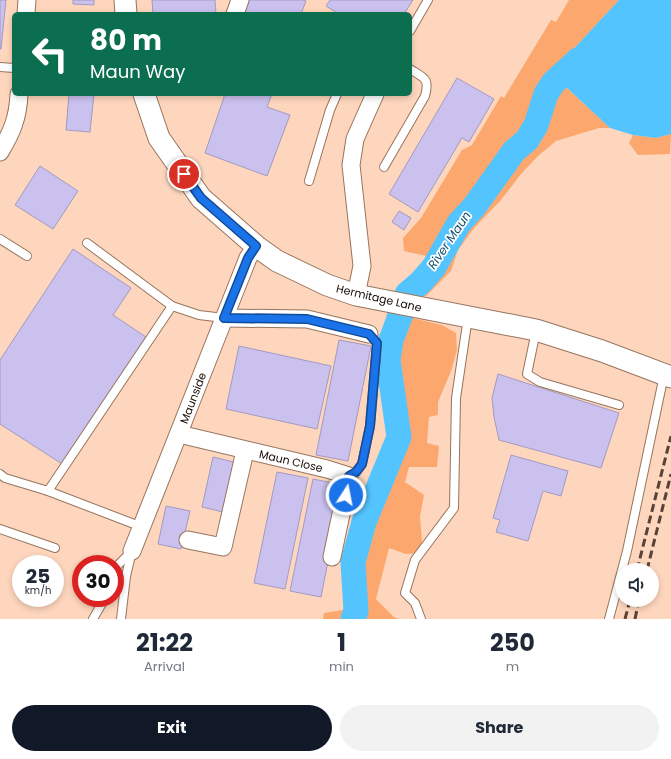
<!DOCTYPE html>
<style>
body{margin:0;font-family:Poppins,sans-serif;background:#f2f2f3;color:#1f2937;height:100vh;display:flex;flex-direction:column;font-size:15px;white-space:nowrap}
*{box-sizing:border-box;margin:0}
p{font-size:13px;color:#747a83}
.icon{flex:none;width:22px;height:22px;fill:none;stroke:currentColor;stroke-width:2;stroke-linecap:round;stroke-linejoin:round}
.map{position:relative;height:619px;overflow:hidden}
.side{display:flex;flex-direction:column;background:#fff;flex:1}
.side>*{flex:none}
.guide{position:absolute;left:12px;top:12px;width:400px;height:84px;border-radius:6px;box-shadow:0 2px 6px #0003;background:#0b6e4f;color:#fff;overflow:hidden}
.fabs{position:absolute;left:615px;top:563px;display:grid;gap:8px}
.fabs a{display:grid;place-items:center;width:44px;height:44px;border-radius:50%;background:#fff;box-shadow:0 2px 6px #0003;font-size:20px}
.speed{position:absolute;left:12px;top:555px;display:flex;gap:8px;font-size:20px;font-weight:700;text-align:center}
.speed>*{display:grid;place-content:center;width:52px;height:52px;border-radius:50%;background:#fff;box-shadow:0 2px 6px #0003;line-height:1}
.speed small{font-size:10px;font-weight:400}
.speed .limit{border:6px solid #d22;background:#fff;color:#111}
.pin{position:absolute;display:grid;place-items:center;width:34px;height:34px;color:#fff;margin:-17px;border:2px solid #fff;border-radius:50%;box-shadow:0 1px 4px #0007}
.me{position:absolute;width:44px;margin:-22px;rotate:11deg;stroke-linejoin:round;filter:drop-shadow(0 0 3px #0008)}
.turn{display:flex;align-items:center;gap:14px;height:84px;padding:0 12px;font-size:18px}
.turn .icon{width:52px;height:52px;stroke-width:2.5}
.turn b{display:block;font-size:28px;line-height:34px}
.eta{display:flex;justify-content:space-evenly;align-items:center;height:68px;text-align:center}
.eta b{font-size:24px;font-weight:700;line-height:28px}
.button{display:flex;gap:8px;margin-top:auto;padding:8px 12px}
.button a{flex:1;height:46px;border-radius:24px;background:#111827;color:#fff;font-size:16px;font-weight:700;line-height:46px;text-align:center}
.button a+a{background:#f2f2f3;color:#1f2937}
.map>svg:first-child{display:block}
.green{fill:#fba76d}
.water{fill:#54c4ff}
.lines{fill:none;stroke-linecap:round;stroke-linejoin:round}
.river{stroke:#54c4ff;stroke-width:25}
.building{fill:#cbc1ef;stroke:#a29ac1}
.service-casing{stroke:#97745d;stroke-width:10}
.minor-casing{stroke:#97745d;stroke-width:19}
.tertiary-casing{stroke:#97745d;stroke-width:23}
.service{stroke:#fff;stroke-width:8}
.minor{stroke:#fff;stroke-width:17}
.tertiary{stroke:#fff;stroke-width:21}
.rail{stroke:#574337;stroke-width:3;stroke-dasharray:8 4;stroke-linecap:butt}
.route-casing{stroke:#114b97;stroke-width:10}
.route{stroke:#1a73e8;stroke-width:7}
.labels{text-anchor:middle;dominant-baseline:central;stroke-width:3.5;stroke-linejoin:round;paint-order:stroke}
.street-label{font-size:11px;fill:#160a03;stroke:#fff}
.water-label{font-size:12px;font-style:italic;fill:#104e6c;stroke:#fff}
</style>
<div class="map">
<svg width="671" height="619" viewBox="0 0 671 619">
<rect width="100%" height="100%" fill="#fed6bd"/>
<g class="green">
<polygon points="569,0 619,0 568,55 554,84 566,87 610,128 599,128 556,141 538,156 521,174 501,200 474,228 458,250 451,271 426,296 414,295 415,277 430,261 426,256 404,251 403,238 421,218 462,150 472,145 501,96 504,98 551,20 556,22"/>
<polygon points="671,134 670,154 638,155 629,143 633,135 656,138"/>
<polygon points="387,312 442,325 456,333 457,350 451,371 438,402 438,415 429,417 427,443 439,446 437,467 409,467 405,482 424,495 420,517 423,553 406,554 389,548 376,599 394,617 399,619 323,619 324,613 343,610 346,592 342,583 354,526 391,428 384,380 379,374"/>
</g>
<polygon class="water" points="619,0 671,0 671,134 656,138 633,135 610,128 566,87 553,83 568,55"/>
<g class="lines">
<polyline class="river" points="353,619 356,611 353,562 364,522 399,437 388,360 391,340 402,311 407,294 421,282 434,267 459,223 474,207 514,151 527,140 536,125 546,94 553,83 578,60"/>
</g>
<g class="building">
<polygon points="0,0 6,0 1,49 0,49"/>
<polygon points="73,0 94,0 94,5 73,4"/>
<polygon points="152,0 215,0 216,14 153,14"/>
<polygon points="247,0 303,0 306,1 301,14 242,14"/>
<polygon points="330,0 413,0 404,14 339,14 326,6"/>
<polygon points="457,78 494,99 469,142 462,138 418,212 389,194"/>
<polygon points="69,94 94,94 90,132 66,130"/>
<polygon points="225,94 272,94 267,107 290,115 267,176 205,153"/>
<polygon points="40,166 78,191 53,229 15,205"/>
<polygon points="399,211 411,218 404,230 392,222"/>
<polygon points="73,249 131,288 113,315 146,337 62,464 0,424 0,360"/>
<polygon points="339,340 371,346 348,461 316,455"/>
<polygon points="239,346 331,366 317,429 226,409"/>
<polygon points="498,374 619,413 601,468 499,440 494,417 492,398"/>
<polygon points="511,455 568,471 561,496 543,491 528,541 496,532 500,520 493,518"/>
<polygon points="213,457 238,463 227,513 202,507"/>
<polygon points="277,472 308,478 285,589 254,583"/>
<polygon points="313,479 343,485 321,597 290,591"/>
<polygon points="166,506 190,511 181,549 158,544"/>
</g>
<g class="lines">
<defs>
<g id="service">
<polyline points="410,31 428,0"/>
<polyline points="0,67 14,68"/>
<path d="M384 167 425 96C430 78 424 78 410 69"/>
<polyline points="309,181 330,110 337,94"/>
<polyline points="0,239 27,256"/>
<polyline points="87,243 172,306 199,315 224,318"/>
<polyline points="536,331 527,374 540,382 619,405"/>
<polyline points="0,474 5,478 48,491 142,527"/>
<polyline points="349,476 356,472 362,464 370,426 377,343 369,334"/>
<polyline points="48,491 172,306"/>
<polyline points="0,529 55,548"/>
<polyline points="115,568 131,552"/>
<polyline points="93,619 105,598"/>
<polyline points="121,619 126,576 132,551"/>
<polyline points="421,619 415,603 405,593 415,560 454,508 456,398 468,317"/>
<polyline points="609,619 627,551 664,375"/>
</g>
<g id="minor">
<polyline points="26,14 27,0"/>
<polyline points="235,14 240,0"/>
<path d="M0 152C12 132 18 118 19 94"/>
<polyline points="356,295 362,266 351,165 355,139 375,94"/>
<polyline points="224,318 307,319 369,334"/>
<polyline points="179,434 327,469 349,476 332,557"/>
<polyline points="188,540 223,547 245,451"/>
<polyline points="132,551 248,258 256,246"/>
</g>
<g id="tertiary">
<polyline points="125,0 126,14"/>
<polyline points="144,94 159,138 201,198 256,246 277,261 327,285 356,295 536,330 602,351 671,377"/>
</g>
</defs>
<use href="#service" class="service-casing"/>
<use href="#minor" class="minor-casing"/>
<use href="#tertiary" class="tertiary-casing"/>
<use href="#service" class="service"/>
<use href="#minor" class="minor"/>
<use href="#tertiary" class="tertiary"/>
<g class="rail">
<polyline points="637,570 671,436"/>
<polyline points="647,570 671,474"/>
<polyline points="625,619 630,600"/>
<polyline points="635,619 639,600"/>
</g>
</g>
<g class="lines">
<defs>
<polyline id="route" points="184,174 201,198 256,246 248,258 224,318 307,319 369,334 377,343 370,426 362,464 356,472 349,476 346,495"/>
</defs>
<use href="#route" class="route-casing"/>
<use href="#route" class="route"/>
</g>
<g class="labels">
<g class="street-label">
<text transform="translate(379 298) rotate(13)">Hermitage Lane</text>
<text transform="translate(193 398) rotate(-69)">Maunside</text>
<text transform="translate(291 461) rotate(13)">Maun Close</text>
</g>
<g class="water-label">
<text transform="translate(449 240) rotate(-56)">River Maun</text>
</g>
</g>
</svg>
<div class="fabs">
<a><svg class="icon" aria-label="sound" viewBox="0 0 24 24"><path d="M4 9h4l5-4v14l-5-4H4zM17 9q2 3 0 6"/></svg></a>
</div>
<div class="speed"><div>25<small>km/h</small></div><div class="limit">30</div></div>
<div class="pin" style="left:184px;top:174px;background:#d93025"><svg class="icon" aria-label="arrive" viewBox="0 0 24 24"><path d="M6 21V4h12l-3 4 3 4H6"/></svg></div>
<svg class="me" style="left:346px;top:495px" viewBox="-20 -20 40 40"><circle r="17" fill="#1a73e8" stroke="#fff" stroke-width="3"/><path d="M0-11L8 9 0 5-8 9z" fill="#fff"/></svg>
<div class="guide">
<div class="turn"><svg class="icon" aria-label="left" viewBox="0 0 24 24"><path d="M17 20v-9H6M10 6l-5 5 5 5"/></svg><div><b>80 m</b>Maun Way</div></div>
</div>
</div>
<section class="side">
<div class="eta">
<div><b>21:22</b><p>Arrival</p></div>
<div><b>1</b><p>min</p></div>
<div><b>250</b><p>m</p></div>
</div>
<div class="button"><a>Exit</a><a>Share</a></div>
</section>
